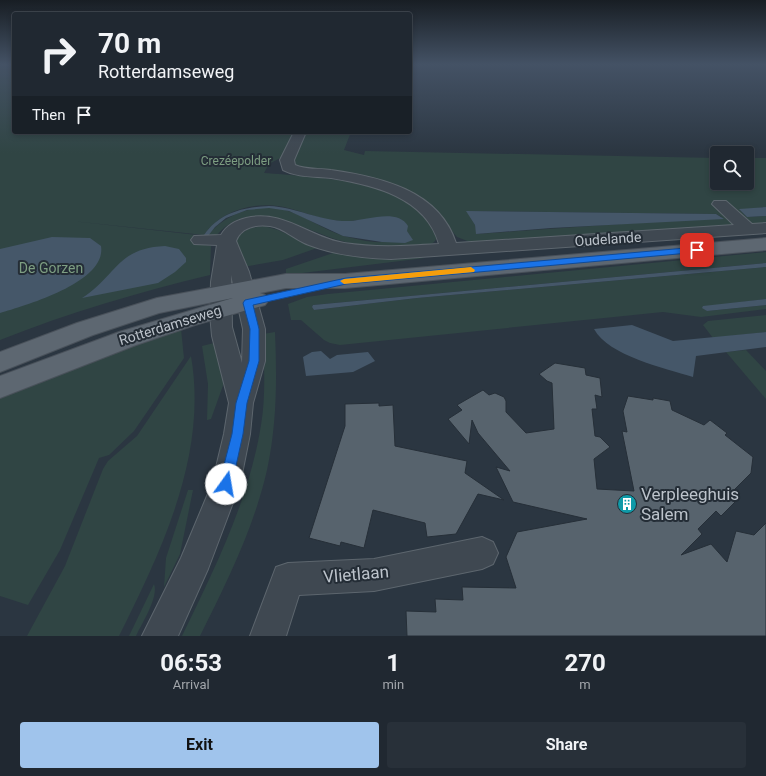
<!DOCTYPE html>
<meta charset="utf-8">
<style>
body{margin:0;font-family:Roboto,sans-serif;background:#283039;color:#f1f3f6;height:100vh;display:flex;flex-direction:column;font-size:15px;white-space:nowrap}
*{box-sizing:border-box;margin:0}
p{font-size:13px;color:#a2a6ab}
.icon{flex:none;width:22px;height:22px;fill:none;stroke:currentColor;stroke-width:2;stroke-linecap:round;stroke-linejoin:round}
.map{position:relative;height:636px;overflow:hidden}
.side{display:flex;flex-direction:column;background:#202831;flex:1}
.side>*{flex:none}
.banner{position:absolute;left:12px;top:12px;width:400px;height:122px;border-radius:4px;box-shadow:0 2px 6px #0003,0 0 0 1px #3d444d;background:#202831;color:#f1f3f6;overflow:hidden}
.fabs{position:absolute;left:710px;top:146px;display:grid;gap:8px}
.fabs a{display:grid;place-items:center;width:44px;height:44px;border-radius:4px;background:#202831;box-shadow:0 2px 6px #0003,0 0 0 1px #3d444d;font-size:20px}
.pin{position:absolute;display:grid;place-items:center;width:34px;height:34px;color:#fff;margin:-17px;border-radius:8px;box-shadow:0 2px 6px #0006}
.me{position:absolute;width:44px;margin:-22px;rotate:13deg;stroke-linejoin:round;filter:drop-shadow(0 0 3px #0008)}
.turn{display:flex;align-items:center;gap:14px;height:84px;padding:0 20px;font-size:18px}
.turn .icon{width:52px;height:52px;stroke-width:2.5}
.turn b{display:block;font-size:28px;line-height:34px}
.then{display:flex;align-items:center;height:38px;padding:0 20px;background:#0003;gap:8px;font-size:15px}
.eta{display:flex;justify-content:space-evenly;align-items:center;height:68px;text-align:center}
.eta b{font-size:24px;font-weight:700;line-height:28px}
.primary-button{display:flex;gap:8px;margin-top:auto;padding:8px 20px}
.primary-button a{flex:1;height:46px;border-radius:4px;background:#a0c4ec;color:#111;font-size:16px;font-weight:700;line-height:46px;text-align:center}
.primary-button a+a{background:#283039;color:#f1f3f6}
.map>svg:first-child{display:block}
.green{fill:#304544;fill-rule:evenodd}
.water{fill:#455769}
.building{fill:#57636d;stroke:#262f38}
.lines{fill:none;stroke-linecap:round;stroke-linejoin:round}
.minor-casing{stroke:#5d666e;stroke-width:2}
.major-casing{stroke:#49515a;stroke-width:2}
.minor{fill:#3f4851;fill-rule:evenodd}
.major{fill:#5d6771;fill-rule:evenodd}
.route{fill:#1a73e8;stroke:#114b97}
.slow{fill:#f59e0b}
.labels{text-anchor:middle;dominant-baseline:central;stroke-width:4;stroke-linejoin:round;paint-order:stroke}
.far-park-label{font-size:12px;fill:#7d9e82;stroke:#242d36}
.street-label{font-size:14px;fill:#bcc3cb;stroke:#242d36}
.park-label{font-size:14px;fill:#7d9e82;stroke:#242d36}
.near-poi-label{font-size:17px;fill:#bcc3cb;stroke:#242d36;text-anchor:start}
.near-street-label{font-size:17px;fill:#bcc3cb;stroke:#242d36}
</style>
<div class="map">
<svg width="766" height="636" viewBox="0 0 766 636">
<rect width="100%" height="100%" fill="#2b3641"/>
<g class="green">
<path d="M0 64H14V132H295L282 157 269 164 264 173C313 177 411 179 435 231 439 240 434 243 426 247 401 247 375 248 350 243 307 235 254 191 216 236L208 235C226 213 260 201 288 211 307 217 324 230 344 236 355 239 372 243 383 242 392 241 401 238 410 236L398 218C378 216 360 222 340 221 320 220 303 211 284 207 255 201 221 210 204 235L72 221 206 236 204 245 211 246 210 275C139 292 68 313 0 340Z"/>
<path d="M305 132H351L344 150 364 155 365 151 717 158V183H747V158H766V207L740 210 747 217 766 216V224L470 242 457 237 446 224 412 196 301 169 294 165V155ZM467 211 716 214 722 217 477 234 475 225Z"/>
<polygon points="264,226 278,230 317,248 283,260 243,267 235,247 236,237 250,228"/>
<polygon points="336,252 395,258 425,258 286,275 286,269"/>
<polygon points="766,252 766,263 313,305 312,307 314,310 417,298 766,267 766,299 702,307 707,311 766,305 766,309 701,317 663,312 340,345 330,343 324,340 301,320 291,320 288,304 307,297 328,294"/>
<polygon points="766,315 766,332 713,338 703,325 708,321"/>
<polygon points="181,329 184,358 134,431 109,455 99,458 60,550 28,605 0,596 0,396 59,371"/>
<path d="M275 332C277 378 277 424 267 470 254 528 226 584 200 636H182C215 568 249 500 261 425 266 395 264 364 263 334Z"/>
<polygon points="218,342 225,380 211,419 207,420 208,384 202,346"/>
<polygon points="746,350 766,371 766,399 726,352"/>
<path d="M191 356C208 454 162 550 119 636H27L65 566 103 469 108 461 137 436Z"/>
<polygon points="188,490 193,490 180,554 164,587 166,558"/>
<path d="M154 584C159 597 142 623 136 636H129Z"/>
</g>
<g class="water">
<path d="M269 206C297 207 321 222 350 221 366 220 398 208 408 226L407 231 413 240 405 243 382 242 343 236 289 211 269 208 247 210 226 218 215 227 208 236 204 235C219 213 243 207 269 206Z"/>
<polygon points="766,207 766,216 747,217 739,209"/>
<polygon points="466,211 716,214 724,219 551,228 476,234 475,225"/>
<path d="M52 237 90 238 101 246C107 282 27 305 0 313V249Z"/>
<path d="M165 246 179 249 186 258V262L175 272 158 283 82 298C116 277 116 248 165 246Z"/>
<polygon points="766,263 766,267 417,298 314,310 312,307 313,305"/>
<polygon points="766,299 766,305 707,311 702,308 703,306"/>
<path d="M632 325 673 341 766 332V347L696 356 693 377C664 368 609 356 594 329Z"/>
<polygon points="321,351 330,359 337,355 368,352 375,361 353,372 306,376 303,357 312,352"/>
</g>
<g class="building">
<polygon points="555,363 585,368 586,375 600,378 602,397 595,395 597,409 592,409 595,436 600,437 610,447 594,459 597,489 634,491 622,431 627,432 623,411 628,396 653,400 653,398 670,401 672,410 704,425 710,420 727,433 725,435 753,457 751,473 731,493 738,499 721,516 716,511 698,529 702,534 681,555 711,544 727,562 736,531 754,535 766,523 766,636 407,636 406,611 436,612 435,599 463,600 462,587 516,588 506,557 517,532 587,519 513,502 496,467 510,471 478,433 472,420 469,444 448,419 462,410 457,405 483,390 489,395 495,393 504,397 506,401 506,412 526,433 554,429 552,383 547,381 539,374"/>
<polygon points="379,403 379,406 393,405 395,446 467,461 465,473 504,500 478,494 456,534 427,537 425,523 373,510 364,548 341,542 340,546 309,538 345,426 345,404"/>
</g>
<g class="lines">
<defs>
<g id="minor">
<path d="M294 132H306L294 160 295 165C306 170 319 168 331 170 380 177 439 190 456 243L734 225 712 204 714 201H726L752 224 766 223V233L391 259C363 258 335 255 309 245 295 240 284 228 270 226 257 224 241 227 236 241L249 272 265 329V361L253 403 250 434 240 484 208 569 178 636H142L181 558 212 484 224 434 229 403 212 336 210 314 211 282 217 245 194 244 191 240 194 236 221 235C227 225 235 221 246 218 283 209 309 237 344 243 376 248 407 246 439 244 426 197 373 185 331 178 315 176 298 178 283 170L280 160ZM231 275 243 329 242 363 232 327Z"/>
<polygon points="482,537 493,542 498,553 493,564 482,569 374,591 299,595 286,636 250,636 276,567 288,563 374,559"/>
</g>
<polygon id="major" points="766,238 766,250 345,288 286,288 260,293 265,295 269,300 265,305 195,325 136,345 0,398 0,376 119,332 233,298 159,313 93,335 0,372 0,352 77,323 157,298 286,274 345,274"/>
</defs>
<use href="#minor" class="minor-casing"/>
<use href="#major" class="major-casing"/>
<use href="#minor" class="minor"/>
<use href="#major" class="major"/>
</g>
<linearGradient id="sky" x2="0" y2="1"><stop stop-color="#181e24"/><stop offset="0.42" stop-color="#445265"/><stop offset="1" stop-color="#445265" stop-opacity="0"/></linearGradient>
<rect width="766" height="153" fill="url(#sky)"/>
<polygon class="route" points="697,247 700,248 700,252 346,284 253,305 259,329 259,361 247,403 243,434 232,484 230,488 226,490 221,488 219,484 232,434 236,403 249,361 250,329 243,303 245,300 346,278"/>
<polygon class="slow" points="471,267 475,270 474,272 344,284 340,281 344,279"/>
<defs>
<symbol id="building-disc" viewBox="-11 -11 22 22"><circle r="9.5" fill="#0f9aa8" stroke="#242d36"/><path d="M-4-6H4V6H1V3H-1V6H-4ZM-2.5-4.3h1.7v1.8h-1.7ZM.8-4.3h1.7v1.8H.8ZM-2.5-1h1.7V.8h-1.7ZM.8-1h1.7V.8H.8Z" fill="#fff"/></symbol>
</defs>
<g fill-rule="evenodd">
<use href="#building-disc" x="616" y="493" width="22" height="22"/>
</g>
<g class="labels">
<g class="far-park-label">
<text x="236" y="161">Crezéepolder</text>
</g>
<g class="street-label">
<text transform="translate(608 239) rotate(-4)">Oudelande</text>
<text transform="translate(170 325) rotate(-17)">Rotterdamseweg</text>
</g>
<g class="park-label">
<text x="51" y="268">De Gorzen</text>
</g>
<g class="near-poi-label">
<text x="641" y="494">Verpleeghuis<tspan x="641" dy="20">Salem</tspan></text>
</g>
<g class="near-street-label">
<text transform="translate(356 574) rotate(-5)">Vlietlaan</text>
</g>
</g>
</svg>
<div class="fabs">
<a><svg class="icon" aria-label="search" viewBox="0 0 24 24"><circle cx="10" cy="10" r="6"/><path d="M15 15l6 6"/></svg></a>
</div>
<div class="pin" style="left:697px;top:250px;background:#d93025"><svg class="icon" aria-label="arrive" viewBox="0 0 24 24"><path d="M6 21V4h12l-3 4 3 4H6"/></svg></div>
<svg class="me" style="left:226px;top:484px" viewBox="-20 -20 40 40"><circle r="19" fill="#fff"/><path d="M0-13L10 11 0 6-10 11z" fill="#1a73e8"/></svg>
<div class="banner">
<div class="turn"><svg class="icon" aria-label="right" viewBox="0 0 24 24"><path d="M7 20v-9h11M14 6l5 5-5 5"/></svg><div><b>70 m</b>Rotterdamseweg</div></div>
<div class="then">Then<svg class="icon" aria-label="arrive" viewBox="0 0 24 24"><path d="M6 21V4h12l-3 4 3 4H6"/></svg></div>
</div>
</div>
<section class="side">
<div class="eta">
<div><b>06:53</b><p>Arrival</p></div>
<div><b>1</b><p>min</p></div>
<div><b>270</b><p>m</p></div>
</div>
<div class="primary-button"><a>Exit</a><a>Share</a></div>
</section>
